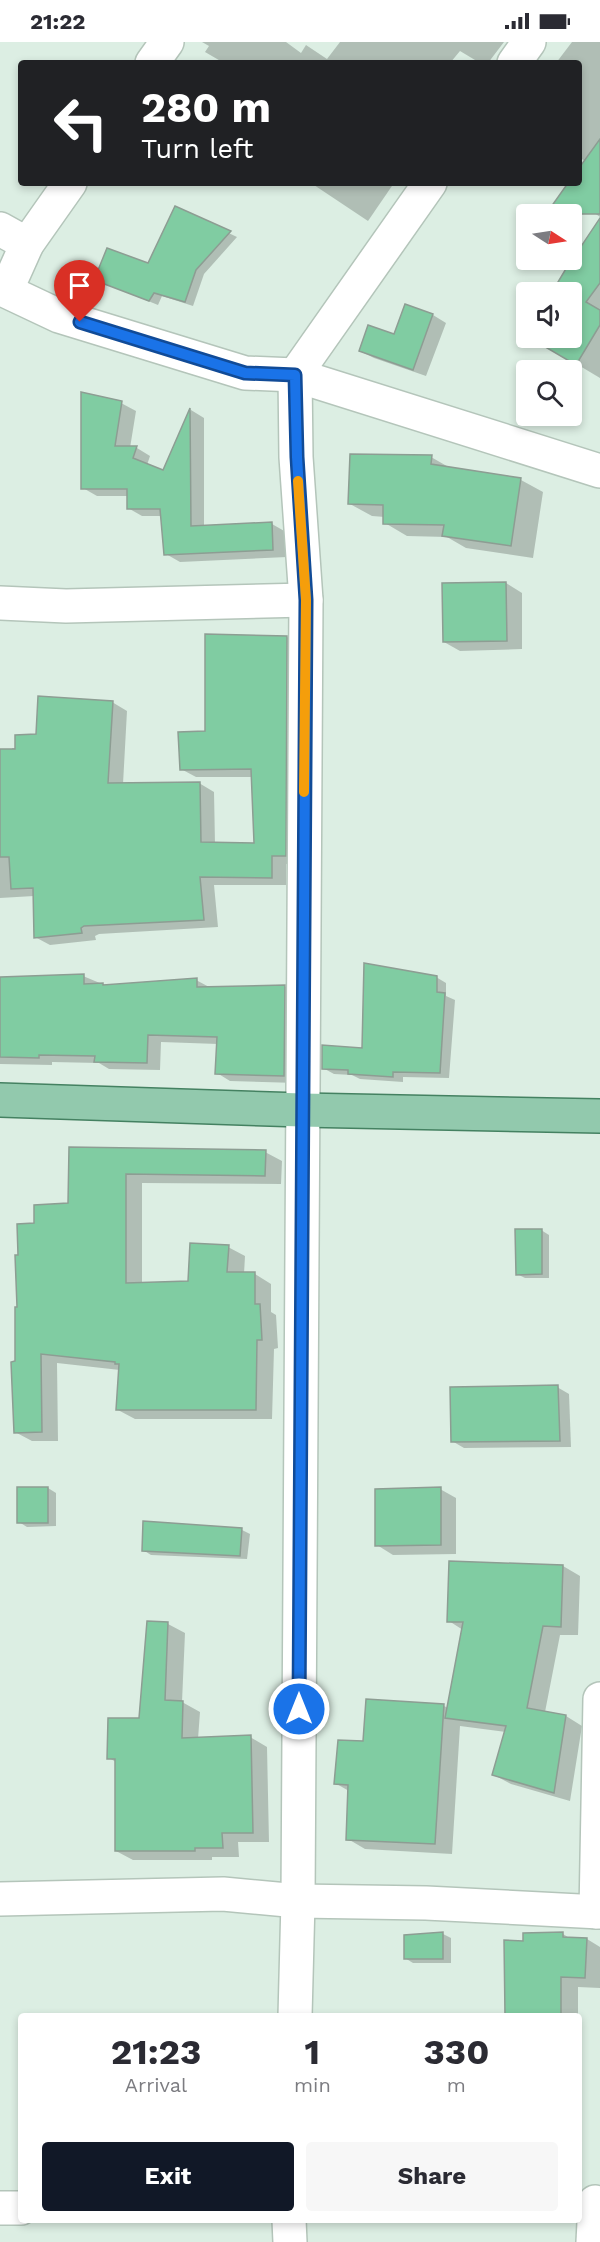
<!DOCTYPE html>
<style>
body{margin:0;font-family:"Work Sans",sans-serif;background:#f7f7f7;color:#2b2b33;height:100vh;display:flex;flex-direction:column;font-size:22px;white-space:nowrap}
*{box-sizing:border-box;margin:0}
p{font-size:20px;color:#7c7c81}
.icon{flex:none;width:33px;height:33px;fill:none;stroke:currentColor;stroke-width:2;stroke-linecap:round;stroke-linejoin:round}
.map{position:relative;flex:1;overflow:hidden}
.details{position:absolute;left:18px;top:1971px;width:564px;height:210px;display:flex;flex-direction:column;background:#fff;border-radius:6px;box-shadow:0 3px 9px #0003}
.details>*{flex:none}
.guide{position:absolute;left:18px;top:18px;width:564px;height:126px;border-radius:6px;box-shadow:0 3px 9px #0003;background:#202124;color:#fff;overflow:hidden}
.needle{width:39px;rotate:102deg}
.fabs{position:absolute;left:516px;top:162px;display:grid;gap:12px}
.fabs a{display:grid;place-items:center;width:66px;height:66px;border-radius:6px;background:#fff;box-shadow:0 3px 9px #0003;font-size:30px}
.pin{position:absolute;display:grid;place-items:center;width:51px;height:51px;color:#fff;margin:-62px -26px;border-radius:50% 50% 50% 0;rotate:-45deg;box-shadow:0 0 6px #0007}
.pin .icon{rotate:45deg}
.me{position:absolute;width:66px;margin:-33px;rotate:0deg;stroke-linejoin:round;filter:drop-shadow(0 0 4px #0008)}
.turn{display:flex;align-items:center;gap:21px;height:126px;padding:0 24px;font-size:27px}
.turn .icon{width:78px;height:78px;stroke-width:2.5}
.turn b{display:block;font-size:42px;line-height:51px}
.eta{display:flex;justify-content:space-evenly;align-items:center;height:102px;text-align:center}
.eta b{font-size:36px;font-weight:700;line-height:42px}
.button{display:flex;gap:12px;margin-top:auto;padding:12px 24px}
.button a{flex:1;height:69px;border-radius:6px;background:#111827;color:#fff;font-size:24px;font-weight:700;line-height:69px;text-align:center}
.button a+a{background:#f7f7f7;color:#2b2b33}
.status{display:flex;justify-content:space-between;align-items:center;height:42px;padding:0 30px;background:#fff;direction:ltr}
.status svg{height:16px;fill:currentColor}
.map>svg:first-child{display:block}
.shadow{fill:#0003}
.building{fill:#80cca2;stroke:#8d9d93;stroke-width:1.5}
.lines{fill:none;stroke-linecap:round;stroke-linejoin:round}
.minor-casing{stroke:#b4c5ba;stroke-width:36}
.major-casing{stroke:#448161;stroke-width:36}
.minor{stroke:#fff;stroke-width:33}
.major{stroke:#92c9ad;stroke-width:33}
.route-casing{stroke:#114b97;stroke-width:15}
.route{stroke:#1a73e8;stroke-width:10}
.slow{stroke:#f59e0b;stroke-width:10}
</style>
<div class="status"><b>21:22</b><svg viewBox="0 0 49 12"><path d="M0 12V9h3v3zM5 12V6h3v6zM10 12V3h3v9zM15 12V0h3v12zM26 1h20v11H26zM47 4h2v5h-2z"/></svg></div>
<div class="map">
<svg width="600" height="2200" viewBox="0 0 600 2200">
<rect width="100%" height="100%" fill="#dceee3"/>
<g class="shadow">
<polygon points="202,0 286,0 301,11 306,3 327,17 340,0 504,0 488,21 480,21 460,9 450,21 224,21 205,10 209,4"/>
<polygon points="572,0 600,0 600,175 564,149 570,141 579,141 579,129 586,120 579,115 579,21 556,21"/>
<polygon points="311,141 394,141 368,179"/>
<polygon points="176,166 237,195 204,232 193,264 162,254 158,263 96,238 149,223"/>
<polygon points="600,179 600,336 533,296 572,296 572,250 553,250 569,225 567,224"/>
<polygon points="406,264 433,273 446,281 426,334 374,316 360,309 395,294"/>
<polygon points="121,361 136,369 130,406 137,406 150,414 147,423 164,430 191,368 204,376 204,485 272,482 286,490 287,515 180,520 166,512 162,474 142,474 128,466 128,454 97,454 83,446"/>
<polygon points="431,415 452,427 521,438 543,450 533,516 466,506 447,495 407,494 385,481 385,475 372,474 350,462"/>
<polygon points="506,541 522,551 522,607 460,609 444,600"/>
<polygon points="287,595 301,604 300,822 286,822 286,843 214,843 218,885 99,892 95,894 96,898 50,903 35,895 34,854 0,856 0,784 12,783 12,706 17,706 37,694 112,660 127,669 123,742 199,741 214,750 215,802 256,803 253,735 196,735 181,727 207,690"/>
<polygon points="83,934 107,944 196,938 211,946 284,944 298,952 297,1041 230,1039 217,1031 218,1002 161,1000 160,1028 109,1027 99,1021 52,1020 52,1023 0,1022 0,936"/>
<polygon points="436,935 446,941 446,954 455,958 449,1036 403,1035 403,1040 360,1037 352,1033 334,1032 323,1026 363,1007"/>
<polygon points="70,1106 265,1110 282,1119 281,1142 142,1141 142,1242 189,1241 228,1205 245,1214 244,1232 255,1232 271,1242 271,1270 276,1273 278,1306 274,1307 272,1377 135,1377 118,1368 120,1328 57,1321 58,1399 32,1399 15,1390 20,1214 35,1182 69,1162"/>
<polygon points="541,1188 549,1193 549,1236 525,1236 517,1232"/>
<polygon points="557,1345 569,1352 571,1405 464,1406 452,1399"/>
<polygon points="48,1446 56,1451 56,1484 27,1485 19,1480"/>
<polygon points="440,1447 456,1456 456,1512 393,1513 377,1503"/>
<polygon points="242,1488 250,1492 247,1517 151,1513 143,1508"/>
<polygon points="563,1524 580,1534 578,1593 560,1593 545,1670 566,1674 582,1684 570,1759 511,1742 494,1733 506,1690 460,1684 452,1812 365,1807 348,1797 349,1749 335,1741 365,1701 444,1664 448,1666 463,1588 449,1579"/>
<polygon points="148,1580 168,1582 185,1591 182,1660 200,1670 198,1697 250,1695 267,1705 269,1800 238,1800 239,1815 212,1815 212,1818 133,1818 116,1809 116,1720 109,1716 141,1677"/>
<polygon points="443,1892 451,1896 451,1921 413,1921 405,1916"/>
<polygon points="563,1892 571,1897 587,1897 600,1905 600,1946 578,1945 578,1974 507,1974 525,1900"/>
</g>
<g class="building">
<polygon points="600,97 600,172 546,172 568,141 579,141 579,126"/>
<polygon points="175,164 231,189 196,228 185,260 154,251 149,259 94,238 107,206 148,221"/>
<polygon points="600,176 600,241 586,260 600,268 600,283 576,323 530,296 572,296 572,250 552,250 567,225 565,224 572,218"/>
<polygon points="405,262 433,272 413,328 359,309 368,283 394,292"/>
<polygon points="81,350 122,359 115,404 137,404 133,416 163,428 190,366 191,484 272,480 273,508 164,513 160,467 127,467 127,447 81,447"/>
<polygon points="350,412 432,413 431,422 521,436 511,504 442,494 444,483 383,482 383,463 348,462"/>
<polygon points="506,540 507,599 443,600 442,541"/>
<polygon points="205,592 287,594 286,814 272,814 272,836 200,835 204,878 84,884 81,886 82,891 34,896 33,846 11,847 9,815 0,815 0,707 15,707 15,693 36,692 38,654 113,659 108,741 200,740 201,800 254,801 251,727 180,728 178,690 205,689"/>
<polygon points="364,921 437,934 437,950 445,951 440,1031 393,1030 393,1035 348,1032 348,1028 322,1027 322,1003 362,1006"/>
<polygon points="84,932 84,942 103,941 103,943 197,936 197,945 285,943 284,1034 215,1032 217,995 148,993 147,1021 94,1020 95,1014 39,1013 39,1016 0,1015 0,935"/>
<polygon points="69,1105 266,1108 265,1134 126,1132 126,1241 188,1239 190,1201 229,1203 227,1230 255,1230 255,1262 260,1262 262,1298 257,1298 256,1368 116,1368 119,1322 115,1322 115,1320 41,1312 42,1390 14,1391 11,1320 15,1319 15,1265 17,1265 15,1213 18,1213 17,1182 34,1181 34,1163 68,1161"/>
<polygon points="515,1187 542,1187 542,1232 516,1233"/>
<polygon points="558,1343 560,1399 451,1400 450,1345"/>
<rect x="17" y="1445" width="31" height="36"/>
<polygon points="441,1445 441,1503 375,1504 375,1447"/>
<polygon points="143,1479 242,1486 240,1514 142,1509"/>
<polygon points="449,1519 563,1523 561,1585 543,1584 527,1666 566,1673 554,1751 492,1733 506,1684 445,1676 463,1580 447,1580"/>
<polygon points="147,1579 168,1580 165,1658 183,1659 182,1696 251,1693 253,1791 222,1791 223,1806 195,1806 195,1809 115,1809 115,1717 107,1717 108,1676 139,1676"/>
<polygon points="366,1657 444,1662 435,1802 346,1798 348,1743 334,1742 338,1698 363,1699"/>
<polygon points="443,1890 443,1917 404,1917 404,1893"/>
<polygon points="563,1890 563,1895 587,1896 585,1936 561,1935 561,1974 505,1974 504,1898 523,1899 523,1891"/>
</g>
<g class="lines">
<defs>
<g id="minor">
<polyline points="152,21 167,0"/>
<polyline points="514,21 529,0"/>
<polyline points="70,141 27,202 6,249 59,274 245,331 295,333 600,429"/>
<polyline points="0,187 27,202"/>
<polyline points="0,561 66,564 306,558"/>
<polyline points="0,1857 223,1852 298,1859 426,1861 600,1870"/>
<polyline points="596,1870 600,1657"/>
<polyline points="295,1974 298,1859 306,558 296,415 295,333 430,141"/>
<polyline points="0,2166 21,2166"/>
<polyline points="289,2178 290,2200"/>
<polyline points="593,2200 595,2160"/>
</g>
<polyline id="major" points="0,1058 302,1068 600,1074"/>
</defs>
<use href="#minor" class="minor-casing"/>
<use href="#major" class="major-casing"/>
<use href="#minor" class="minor"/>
<use href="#major" class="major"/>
</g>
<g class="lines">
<defs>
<polyline id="route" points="80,280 245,331 295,333 297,415 306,558 299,1667"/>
</defs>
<use href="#route" class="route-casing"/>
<use href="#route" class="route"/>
<polyline class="slow" points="298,439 306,558 304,750"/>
</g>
</svg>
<div class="fabs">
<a><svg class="needle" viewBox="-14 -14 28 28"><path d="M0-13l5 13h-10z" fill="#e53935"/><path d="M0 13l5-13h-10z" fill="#7c7c81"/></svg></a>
<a><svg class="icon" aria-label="sound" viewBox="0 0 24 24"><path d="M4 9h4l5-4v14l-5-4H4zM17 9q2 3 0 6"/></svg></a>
<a><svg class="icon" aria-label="search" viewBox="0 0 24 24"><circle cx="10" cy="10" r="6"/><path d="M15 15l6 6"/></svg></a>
</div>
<div class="pin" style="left:80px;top:280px;background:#d93025"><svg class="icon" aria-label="arrive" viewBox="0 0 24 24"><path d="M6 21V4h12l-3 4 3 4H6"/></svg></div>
<svg class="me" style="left:299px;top:1667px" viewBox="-20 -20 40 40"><circle r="17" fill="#1a73e8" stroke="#fff" stroke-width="3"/><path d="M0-11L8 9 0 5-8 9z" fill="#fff"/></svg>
<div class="guide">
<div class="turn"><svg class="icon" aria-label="left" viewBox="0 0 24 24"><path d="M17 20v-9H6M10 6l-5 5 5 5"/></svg><div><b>280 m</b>Turn left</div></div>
</div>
<section class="details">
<div class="eta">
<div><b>21:23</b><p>Arrival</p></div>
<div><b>1</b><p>min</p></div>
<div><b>330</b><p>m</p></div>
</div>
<div class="button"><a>Exit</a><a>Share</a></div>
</section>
</div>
